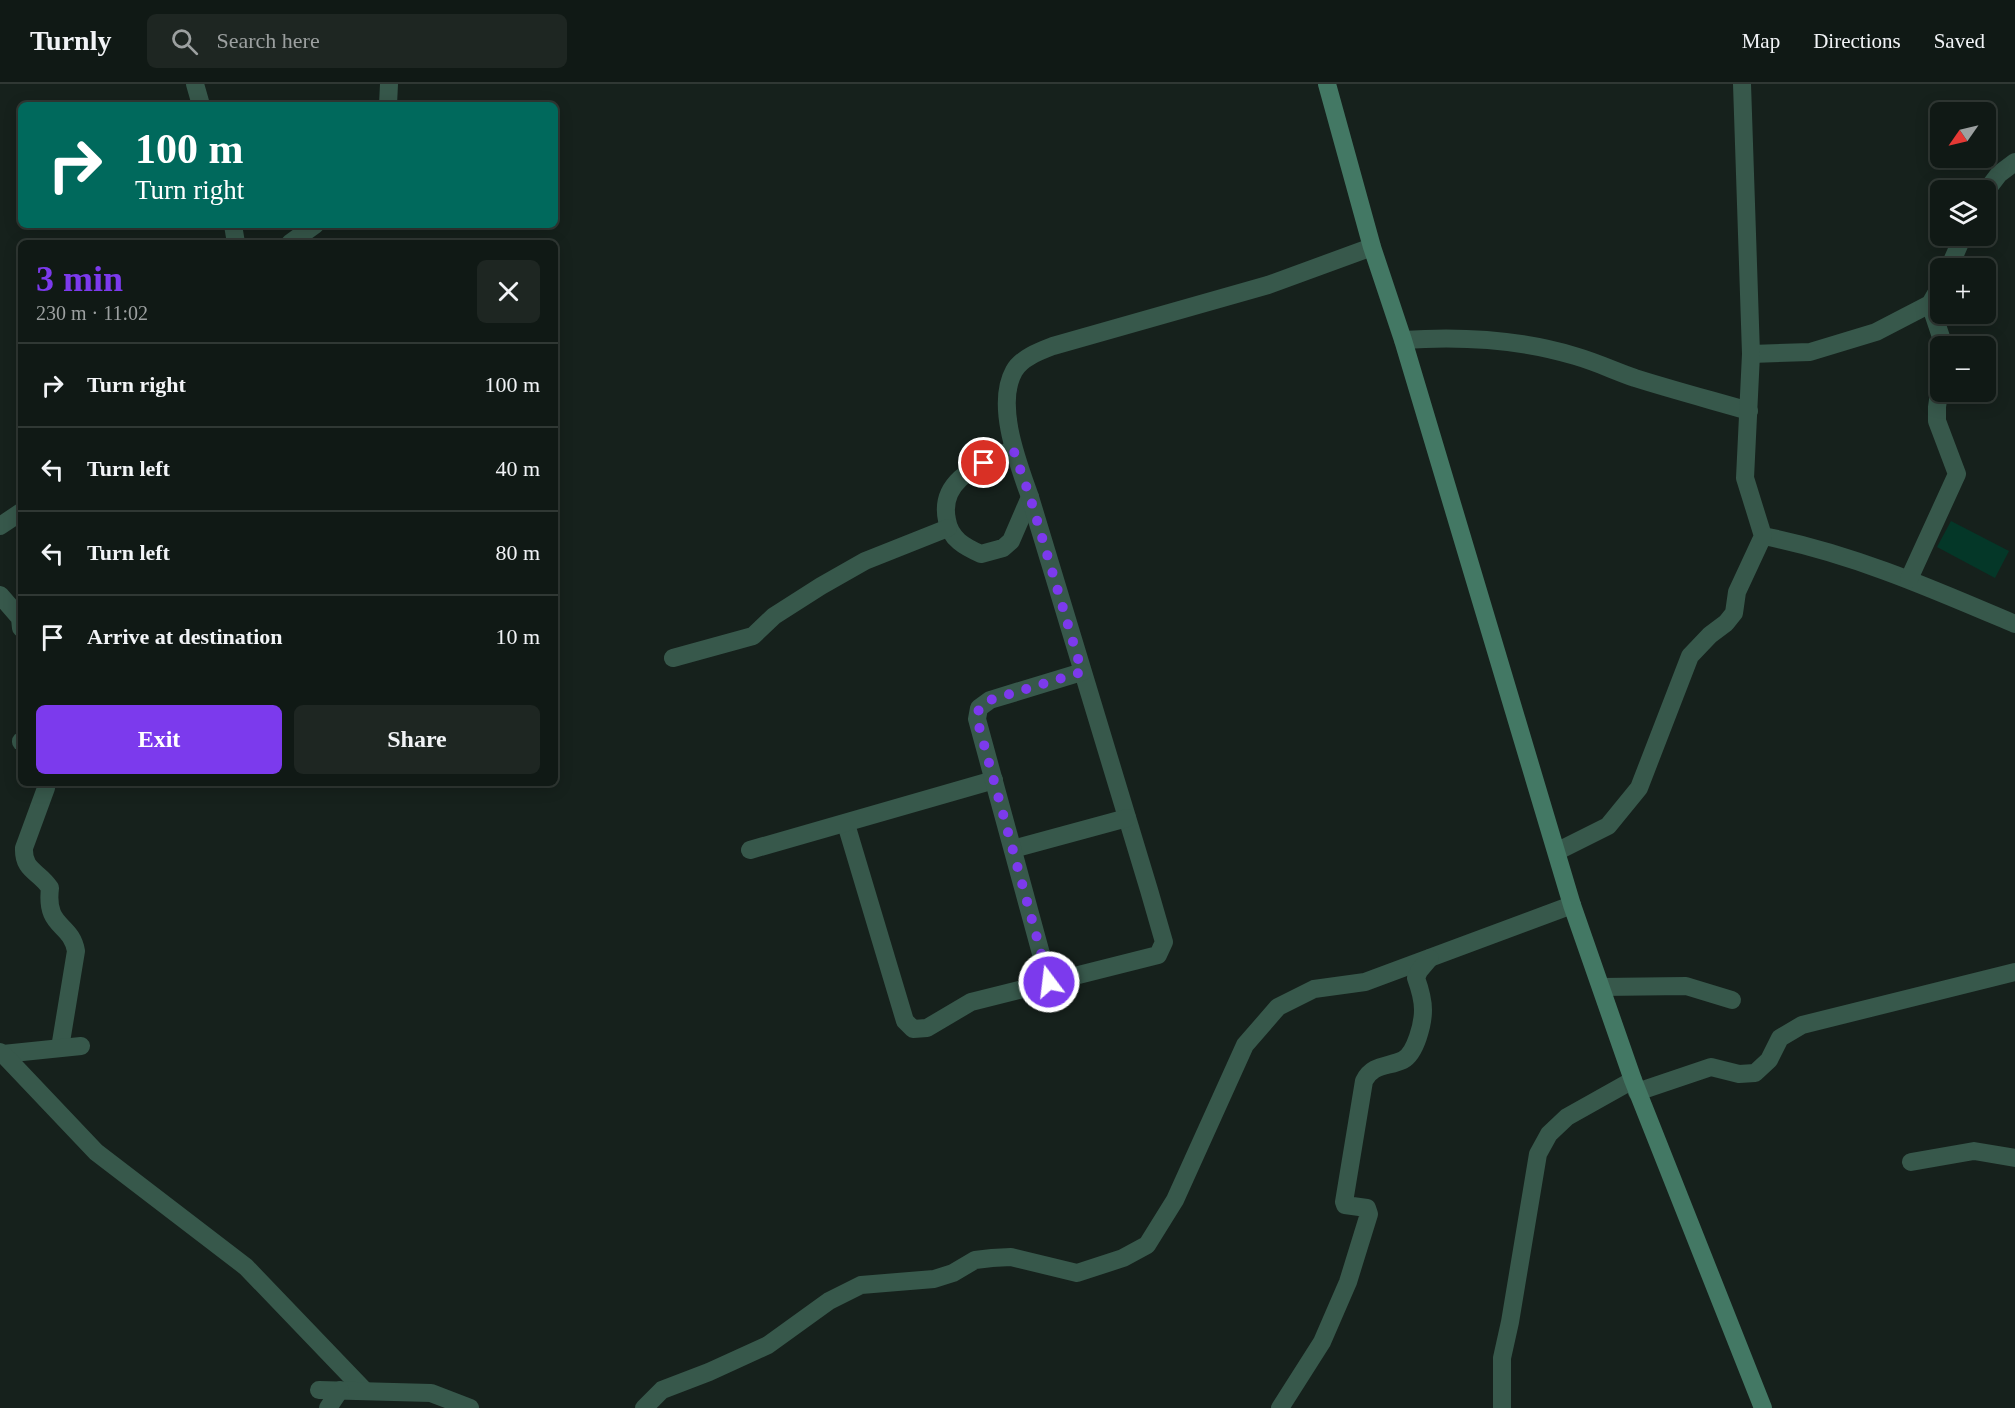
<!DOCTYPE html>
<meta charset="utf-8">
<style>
body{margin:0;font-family:"Times New Roman",serif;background:#1e2622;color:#f1f3f6;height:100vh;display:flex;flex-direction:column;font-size:22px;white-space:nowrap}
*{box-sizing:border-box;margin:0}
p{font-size:20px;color:#9ca0a0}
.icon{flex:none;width:33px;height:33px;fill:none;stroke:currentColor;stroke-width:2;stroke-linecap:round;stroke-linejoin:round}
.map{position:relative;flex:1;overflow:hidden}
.details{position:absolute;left:18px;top:156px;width:540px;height:546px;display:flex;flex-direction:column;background:#101915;border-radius:9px;box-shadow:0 3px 15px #0003,0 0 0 2px #303834}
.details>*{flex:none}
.hud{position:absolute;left:18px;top:18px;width:540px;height:126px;border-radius:9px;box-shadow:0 3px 15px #0003,0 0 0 2px #303834;background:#00695c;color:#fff;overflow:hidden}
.needle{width:39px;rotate:236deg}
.fabs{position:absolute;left:1930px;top:18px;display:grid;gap:12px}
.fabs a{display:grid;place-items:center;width:66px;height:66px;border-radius:9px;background:#101915;box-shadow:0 3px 15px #0003,0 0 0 2px #303834;font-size:30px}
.pin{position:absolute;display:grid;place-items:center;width:51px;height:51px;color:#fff;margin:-26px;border:3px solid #fff;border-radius:50%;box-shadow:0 2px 6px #0007}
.me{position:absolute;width:66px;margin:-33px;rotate:345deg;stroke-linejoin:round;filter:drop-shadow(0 0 4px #0008)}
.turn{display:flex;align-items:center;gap:21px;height:126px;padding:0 18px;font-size:27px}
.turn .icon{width:78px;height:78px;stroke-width:2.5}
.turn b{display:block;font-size:42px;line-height:51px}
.round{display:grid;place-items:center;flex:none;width:63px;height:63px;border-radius:9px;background:#1e2622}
.overview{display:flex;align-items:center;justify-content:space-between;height:102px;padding:0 18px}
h1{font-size:36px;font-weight:700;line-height:45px;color:#7c3aed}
.button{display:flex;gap:12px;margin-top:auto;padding:12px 18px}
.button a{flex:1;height:69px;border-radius:9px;background:#7c3aed;color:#fff;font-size:24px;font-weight:700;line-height:69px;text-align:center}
.button a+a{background:#1e2622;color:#f1f3f6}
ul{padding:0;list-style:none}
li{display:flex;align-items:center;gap:18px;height:84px;padding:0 18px;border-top:2px solid #303834}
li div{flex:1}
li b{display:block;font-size:22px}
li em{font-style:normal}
header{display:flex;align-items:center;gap:36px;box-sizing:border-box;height:84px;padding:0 30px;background:#101915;border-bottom:2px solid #303834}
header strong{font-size:28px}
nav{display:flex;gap:33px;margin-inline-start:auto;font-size:21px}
.search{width:420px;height:54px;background:#1e2622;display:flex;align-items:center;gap:15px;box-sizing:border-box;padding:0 21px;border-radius:9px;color:#9ca0a0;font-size:22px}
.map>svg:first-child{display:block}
.building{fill:#043728}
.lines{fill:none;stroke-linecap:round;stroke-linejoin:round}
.street{stroke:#37584b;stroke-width:18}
.secondary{stroke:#437864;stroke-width:18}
.route{stroke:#7c3aed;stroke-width:10;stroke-dasharray:0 18}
</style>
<header>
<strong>Turnly</strong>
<div class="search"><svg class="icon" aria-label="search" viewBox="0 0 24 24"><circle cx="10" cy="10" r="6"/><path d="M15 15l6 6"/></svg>Search here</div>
<nav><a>Map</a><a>Directions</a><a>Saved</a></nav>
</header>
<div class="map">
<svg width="2015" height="1324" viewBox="0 0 2015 1324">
<rect width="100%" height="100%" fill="#16211c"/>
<polygon class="building" points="1951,437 2009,467 1995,494 1937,463"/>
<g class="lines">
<g class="street">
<polyline points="195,0 201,21"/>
<polyline points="388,21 389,0"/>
<polyline points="1986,107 1999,90 2015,78"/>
<polyline points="233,141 236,159"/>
<polyline points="290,159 315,141"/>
<polyline points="1949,184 1963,152"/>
<polyline points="1930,220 1944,262"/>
<path d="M1403 256C1461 252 1519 255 1575 272 1596 278 1615 287 1635 294 1673 306 1711 316 1749 327"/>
<polyline points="1751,270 1810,268 1876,248 1930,220 1941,201"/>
<path d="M1013 365C983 380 938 394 947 436 950 455 965 463 981 470L1003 464 1011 457 1030 413"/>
<polyline points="0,442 21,428"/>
<path d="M1763 452C1851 469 1933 505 2015 540"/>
<polyline points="1909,495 1957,390 1937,337 1937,323 1941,295"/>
<polyline points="0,511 20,534 21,544"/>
<polyline points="673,574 753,552 774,532 821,502 865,477 948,444"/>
<polyline points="21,657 21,658"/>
<path d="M45 699 46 704 24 764C23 787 39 787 50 804 45 845 71 838 76 867L60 964"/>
<path d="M846 740 905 937 913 945 927 944 971 918 1158 871 1164 858 1149 806 1030 413C1018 379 995 321 1014 287 1021 274 1040 267 1053 262L1268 201 1372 163"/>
<polyline points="1013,765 1127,734"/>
<polyline points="750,766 994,696"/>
<polyline points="1558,767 1608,742 1639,704 1690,572 1710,551 1726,539 1734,529 1737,508 1763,452 1745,394 1751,270 1742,0"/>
<polyline points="1049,899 977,635 979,624 990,616 1082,588"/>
<polyline points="1601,903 1686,902 1732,916"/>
<polyline points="0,968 3,970 81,962"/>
<polyline points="3,970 96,1068 246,1183 365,1307"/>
<polyline points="1637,1008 1711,983 1739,990 1755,989 1769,976 1780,954 1802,941 2015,888"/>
<polyline points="1911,1078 1974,1067 2015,1074"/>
<polyline points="319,1306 431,1309 470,1324"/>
<polyline points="328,1324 340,1306"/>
<polyline points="644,1324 662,1306 709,1288 768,1261 829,1217 861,1201 934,1195 953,1189 975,1176 992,1174 1011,1173 1077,1189 1123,1174 1147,1161 1175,1116 1245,961 1278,923 1314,905 1365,898 1572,821"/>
<path d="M1280 1324 1322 1258 1348 1198 1369 1130 1367 1124 1345 1121 1344 1118 1364 997C1372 980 1388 983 1403 976 1416 969 1423 939 1423 926 1423 915 1420 905 1416 894L1419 887 1430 874"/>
<polyline points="1502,1324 1502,1274 1510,1238 1538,1070 1549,1050 1567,1033 1633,996"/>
</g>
<polyline class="secondary" points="1327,0 1372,163 1403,256 1572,821 1633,996 1763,1324"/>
</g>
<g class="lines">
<polyline class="route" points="984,379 1013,365 1030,413 1082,588 990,616 979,624 977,635 1049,898"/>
</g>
</svg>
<div class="fabs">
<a><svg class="needle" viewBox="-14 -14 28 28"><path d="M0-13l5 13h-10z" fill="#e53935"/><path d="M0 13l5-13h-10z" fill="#9ca0a0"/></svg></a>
<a><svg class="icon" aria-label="layers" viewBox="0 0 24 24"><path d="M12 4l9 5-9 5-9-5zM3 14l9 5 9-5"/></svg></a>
<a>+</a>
<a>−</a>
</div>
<div class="pin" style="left:984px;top:379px;background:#d93025"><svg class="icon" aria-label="arrive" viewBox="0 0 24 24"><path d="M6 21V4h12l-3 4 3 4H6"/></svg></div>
<svg class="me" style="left:1049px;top:898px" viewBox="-20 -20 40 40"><circle r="17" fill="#7c3aed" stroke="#fff" stroke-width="3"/><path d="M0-11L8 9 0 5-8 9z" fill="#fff"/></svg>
<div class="hud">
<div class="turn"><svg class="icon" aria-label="right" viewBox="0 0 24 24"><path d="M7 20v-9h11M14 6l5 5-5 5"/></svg><div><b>100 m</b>Turn right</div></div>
</div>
<section class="details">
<div class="overview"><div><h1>3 min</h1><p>230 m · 11:02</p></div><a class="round"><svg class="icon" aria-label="close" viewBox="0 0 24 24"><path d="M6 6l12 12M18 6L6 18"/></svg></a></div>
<ul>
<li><svg class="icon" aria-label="right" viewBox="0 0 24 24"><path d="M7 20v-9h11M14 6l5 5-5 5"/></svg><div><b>Turn right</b></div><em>100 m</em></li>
<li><svg class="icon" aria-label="left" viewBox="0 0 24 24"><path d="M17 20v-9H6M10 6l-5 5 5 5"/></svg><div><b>Turn left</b></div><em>40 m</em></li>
<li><svg class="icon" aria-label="left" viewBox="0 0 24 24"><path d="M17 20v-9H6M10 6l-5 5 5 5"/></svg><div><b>Turn left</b></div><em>80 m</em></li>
<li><svg class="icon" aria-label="arrive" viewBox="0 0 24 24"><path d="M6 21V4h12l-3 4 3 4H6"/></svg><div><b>Arrive at destination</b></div><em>10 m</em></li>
</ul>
<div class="button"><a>Exit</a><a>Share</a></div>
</section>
</div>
